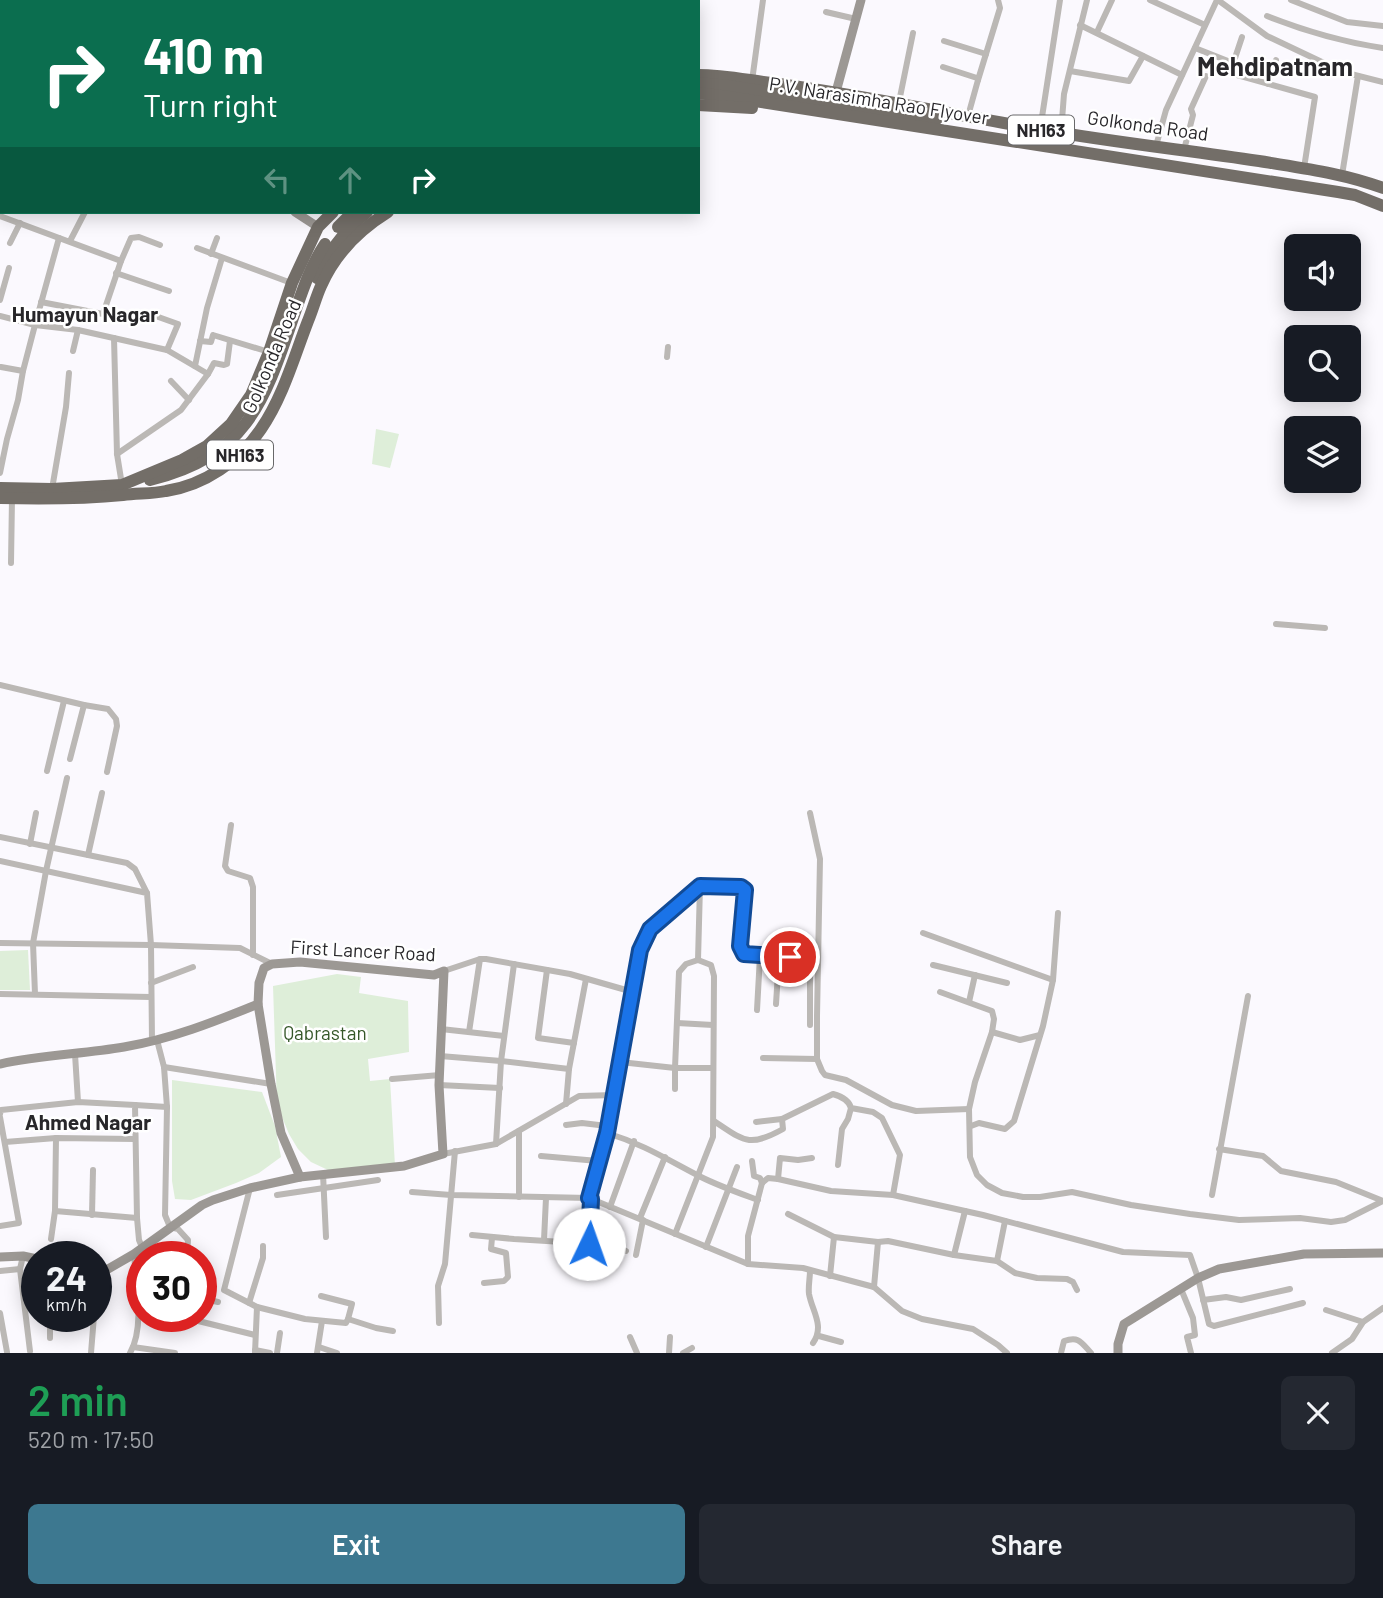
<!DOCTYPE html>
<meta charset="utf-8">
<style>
body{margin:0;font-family:Barlow,sans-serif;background:#242831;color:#f1f3f6;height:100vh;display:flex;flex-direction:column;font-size:26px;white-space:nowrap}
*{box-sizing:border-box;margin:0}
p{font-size:23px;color:#9ea1a6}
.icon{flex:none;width:38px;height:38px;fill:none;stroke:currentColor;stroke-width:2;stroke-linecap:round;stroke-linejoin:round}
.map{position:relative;height:1353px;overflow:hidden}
.sheet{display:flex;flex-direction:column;background:#171b24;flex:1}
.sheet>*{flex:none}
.top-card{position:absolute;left:0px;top:0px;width:700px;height:214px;box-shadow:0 4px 18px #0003;background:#0b6e4f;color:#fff;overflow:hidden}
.controls{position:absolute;left:1284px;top:234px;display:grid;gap:14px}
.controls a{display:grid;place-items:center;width:77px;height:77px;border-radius:10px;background:#171b24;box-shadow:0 4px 18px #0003;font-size:35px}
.speed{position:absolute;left:21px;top:1241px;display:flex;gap:14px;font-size:35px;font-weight:700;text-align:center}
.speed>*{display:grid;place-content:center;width:91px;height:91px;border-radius:50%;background:#171b24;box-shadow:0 4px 18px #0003;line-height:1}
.speed small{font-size:18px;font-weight:400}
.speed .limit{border:10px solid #d22;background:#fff;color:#111}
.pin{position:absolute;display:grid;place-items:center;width:60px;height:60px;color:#fff;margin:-30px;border:4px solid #fff;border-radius:50%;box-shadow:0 2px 7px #0007}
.me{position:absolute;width:77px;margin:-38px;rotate:3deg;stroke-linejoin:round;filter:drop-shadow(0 0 5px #0008)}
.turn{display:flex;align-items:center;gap:24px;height:147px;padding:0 28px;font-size:32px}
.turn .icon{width:91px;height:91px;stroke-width:2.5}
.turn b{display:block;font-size:49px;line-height:60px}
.lanes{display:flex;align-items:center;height:66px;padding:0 28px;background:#0003;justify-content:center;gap:35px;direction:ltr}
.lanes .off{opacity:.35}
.round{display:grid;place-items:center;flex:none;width:74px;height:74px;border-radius:10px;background:#242831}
.head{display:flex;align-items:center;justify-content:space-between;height:119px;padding:0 28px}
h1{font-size:42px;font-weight:600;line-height:52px;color:#1e9e55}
.button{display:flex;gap:14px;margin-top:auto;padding:14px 28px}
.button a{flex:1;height:80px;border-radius:10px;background:#3d7890;color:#fff;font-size:28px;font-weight:600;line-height:80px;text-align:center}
.button a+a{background:#242831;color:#f1f3f6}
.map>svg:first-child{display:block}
.green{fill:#deeed9}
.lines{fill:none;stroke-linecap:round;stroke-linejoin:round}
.street{stroke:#bbb8b5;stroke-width:6}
.secondary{stroke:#9c9894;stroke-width:9}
.highway{stroke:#736e68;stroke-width:12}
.route-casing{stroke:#114b97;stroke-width:18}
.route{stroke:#1a73e8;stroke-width:12}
.labels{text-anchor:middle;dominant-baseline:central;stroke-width:5;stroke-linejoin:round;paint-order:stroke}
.shield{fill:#fff;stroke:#68686a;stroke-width:2}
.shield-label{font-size:18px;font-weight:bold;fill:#28272a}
.street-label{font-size:19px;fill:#28272a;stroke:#fff}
.park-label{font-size:19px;fill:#355728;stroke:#fff}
.neighbourhood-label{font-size:21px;font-weight:bold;fill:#28272a;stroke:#fff}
.district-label{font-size:26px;font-weight:bold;fill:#28272a;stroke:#fff}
</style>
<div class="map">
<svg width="1383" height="1353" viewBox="0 0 1383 1353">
<rect width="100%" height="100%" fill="#fbf9fe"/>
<g class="green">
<polygon points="376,429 399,434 390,468 372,464"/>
<polygon points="28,950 30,990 0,990 0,951"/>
<polygon points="337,974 361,977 359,993 408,1001 409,1052 368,1059 370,1081 390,1079 395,1166 328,1170 311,1162 298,1149 289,1134 277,1105 273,986"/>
<polygon points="172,1080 262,1092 275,1126 281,1157 259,1173 236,1183 191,1200 175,1199 172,1181"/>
</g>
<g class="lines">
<g class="street">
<polyline points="1150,0 1205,25"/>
<polyline points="1218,0 1267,36 1343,72 1383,82"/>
<polyline points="1291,0 1347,22 1383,26"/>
<polyline points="46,2 47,0"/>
<polyline points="89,2 90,0"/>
<polyline points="186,2 186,0"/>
<polyline points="234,2 235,0"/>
<polyline points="297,2 298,0"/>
<polyline points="502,2 503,0"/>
<polyline points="826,12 856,19"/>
<path d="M1267 16C1305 31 1343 42 1383 48"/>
<polyline points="1080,25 1182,75"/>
<polyline points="1097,32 1112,0"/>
<polyline points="1242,37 1230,73 1315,97 1304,168"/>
<polyline points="944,41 986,54"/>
<polyline points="0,45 2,42"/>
<polyline points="1195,48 1233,63"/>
<polyline points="943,67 977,78 978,80 968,116"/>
<polyline points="1070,71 1129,81 1143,56"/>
<polyline points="978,80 1000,8 998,0"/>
<polyline points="752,81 763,0"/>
<polyline points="1268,84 1276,60"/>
<polyline points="899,102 913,33"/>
<polyline points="1040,130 1060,0"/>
<polyline points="1061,133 1064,94 1087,0"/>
<polyline points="1156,146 1166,110 1217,0"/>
<polyline points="1184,150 1193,115 1191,109 1206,76"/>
<polyline points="0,156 2,157"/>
<polyline points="1342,175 1358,76"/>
<polyline points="0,216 121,261 103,314 41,302"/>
<polyline points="70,241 85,212"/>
<polyline points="10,243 20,223"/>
<polyline points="197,248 294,284"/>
<polyline points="211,254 217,238"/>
<polyline points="121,261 131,238 139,237 160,245"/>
<polyline points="116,273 169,291"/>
<polyline points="0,300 9,268"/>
<polyline points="150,314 178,324 167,350"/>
<polyline points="0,316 35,325 78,330 167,350 208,374"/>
<polyline points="114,338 117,454 122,485"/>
<polyline points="200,341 211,342 213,335 269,352"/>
<polyline points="73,351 78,330"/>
<polyline points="667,357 668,347"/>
<polyline points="195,366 207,308 222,258"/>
<polyline points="1,367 23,371"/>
<polyline points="171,381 189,400"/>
<polyline points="117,454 181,410 208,374 214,363 224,365 227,364 230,341"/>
<polyline points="0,473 7,439 18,400 23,371 35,325 59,238"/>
<polyline points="52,489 66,407 69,373"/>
<polyline points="11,563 12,498"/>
<polyline points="1276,624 1325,628"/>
<polyline points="0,685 84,705 108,709 116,719 117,726 107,772"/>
<polyline points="70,759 84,705"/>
<polyline points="47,771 64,701"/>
<polyline points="810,813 820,859 817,1016 817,1059 822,1071 825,1075 846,1080 892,1105 916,1111 969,1109"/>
<polyline points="231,825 225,866 228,871 250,878 253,887 253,955"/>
<polyline points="0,837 127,863 135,869 147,893"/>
<polyline points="30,844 36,813"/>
<polyline points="88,855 102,793"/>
<polyline points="0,861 147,893 151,945 152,1041"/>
<polyline points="923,933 1053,980"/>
<polyline points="0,943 151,945 240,948 272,964"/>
<polyline points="790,957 792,932"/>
<polyline points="698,960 700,886"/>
<polyline points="933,965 1007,983"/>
<polyline points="547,970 538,1038 574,1043"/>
<polyline points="444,971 480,959 486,959 570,974 633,992"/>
<polyline points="151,983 193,967"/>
<polyline points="940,992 992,1011 994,1019 992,1032 975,1082 969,1109 970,1157 977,1175 987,1185 1002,1193 1023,1197 1040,1197 1072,1192 1131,1205 1190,1214 1239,1220 1300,1218 1331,1222 1345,1220 1383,1201"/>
<polyline points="0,994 151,997"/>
<polyline points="35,994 33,943 46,871 67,778"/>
<polyline points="969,1002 975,975"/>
<polyline points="776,1004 779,957"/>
<polyline points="757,1010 760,956"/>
<polyline points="677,1023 713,1025"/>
<polyline points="441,1029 504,1036"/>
<polyline points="469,1032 480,959"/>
<polyline points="992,1032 1020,1040 1040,1035"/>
<polyline points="157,1040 164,1067 167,1107 165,1215 170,1227 178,1229 188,1240 187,1256"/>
<polyline points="75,1054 78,1102"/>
<polyline points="440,1056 501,1061 569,1069"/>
<polyline points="763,1058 817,1059"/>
<polyline points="620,1062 675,1068 713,1068"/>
<polyline points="164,1067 271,1084"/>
<polyline points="392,1079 440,1075"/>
<polyline points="439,1085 500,1088"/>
<polyline points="566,1104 569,1069 586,979"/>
<polyline points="135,1105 167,1107"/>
<polyline points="0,1114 1,1110 78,1102 135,1105 137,1218 139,1240 142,1247"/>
<polyline points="0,1117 19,1223 0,1226"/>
<path d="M714 1121C744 1141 749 1148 783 1129L782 1119"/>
<path d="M756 1122 782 1119 833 1094C840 1096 849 1100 851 1108L873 1112 882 1118 900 1155 893 1195"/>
<polyline points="566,1125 582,1123 607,1126"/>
<polyline points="971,1126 979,1123 1005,1129 1014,1121 1043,1026 1053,980 1058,913"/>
<polyline points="519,1131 519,1197"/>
<path d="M607 1133C643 1144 668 1160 701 1177 719 1186 739 1193 758 1200"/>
<polyline points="5,1142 56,1138 135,1139"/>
<polyline points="496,1144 501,1061 514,964"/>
<polyline points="1219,1149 1263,1156 1281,1171 1336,1182 1383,1201"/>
<polyline points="443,1154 496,1144 579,1096 614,1095"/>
<polyline points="541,1156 598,1161"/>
<polyline points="752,1161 754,1176 760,1178 762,1183"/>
<polyline points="838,1165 842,1129 848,1119 851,1108"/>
<polyline points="323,1174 326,1237"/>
<polyline points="778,1179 780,1158 798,1160 812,1158"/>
<polyline points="762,1183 768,1178 778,1179 831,1191 893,1195 983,1215 1123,1252 1190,1255 1198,1278 1209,1324 1214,1326 1303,1303"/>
<polyline points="250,1188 224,1290 257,1307 305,1319 346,1323 348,1319 376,1328 393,1331"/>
<polyline points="412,1192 451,1195 589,1198 748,1264 803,1268 874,1287 902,1311 922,1319 973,1329 998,1345 1007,1353"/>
<polyline points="277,1195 378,1180"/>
<polyline points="1212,1195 1248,996"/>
<polyline points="589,1198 607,1133 640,950 650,929 700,886 741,887 745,890 740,946 744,954 808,960 810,963 810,1025"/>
<polyline points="610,1207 634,1141"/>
<polyline points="55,1211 137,1218"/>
<polyline points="788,1214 834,1237 878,1242 888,1241 954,1255 997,1261 1015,1273 1037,1278 1067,1279 1073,1282 1077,1290"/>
<polyline points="92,1215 93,1170"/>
<polyline points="640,1218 665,1157"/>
<polyline points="675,1234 713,1137 714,976 711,965 698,960 686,964 679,972 675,1068 675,1089"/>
<polyline points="472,1235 514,1239 611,1245 626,1251"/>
<polyline points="51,1239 55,1211 56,1138"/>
<polyline points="544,1240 546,1198"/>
<polyline points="589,1244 591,1199"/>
<polyline points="706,1247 737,1167"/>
<polyline points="636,1255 643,1220"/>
<polyline points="954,1255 965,1211"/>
<polyline points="23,1256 20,1269 30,1351"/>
<polyline points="997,1261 1005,1221"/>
<polyline points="748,1264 748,1236 762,1183"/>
<polyline points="0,1271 20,1269"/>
<path d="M810 1271C810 1278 808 1287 809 1294 812 1311 825 1326 813 1343"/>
<polyline points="830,1276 834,1237"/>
<polyline points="484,1283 504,1281 508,1277 506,1253 491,1249 492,1238"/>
<polyline points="874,1287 878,1242"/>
<polyline points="1181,1289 1193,1318 1195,1335 1187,1337 1191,1353"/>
<polyline points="321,1296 352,1304 348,1319"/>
<polyline points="201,1298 218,1302"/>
<polyline points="1203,1300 1226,1297 1241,1300 1290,1289"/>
<polyline points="249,1303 263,1258 263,1246"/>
<polyline points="1326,1310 1363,1322"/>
<polyline points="0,1313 7,1352"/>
<polyline points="50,1316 50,1338"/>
<polyline points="178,1316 255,1335"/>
<polyline points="439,1323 438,1286 445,1264 455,1151"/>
<polyline points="819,1336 841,1342"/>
<polyline points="630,1337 637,1353"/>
<polyline points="133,1347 175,1353"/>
<polyline points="319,1347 337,1353"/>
<polyline points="255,1350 270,1353"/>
<polyline points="91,1353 94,1316"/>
<path d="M130 1353C145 1327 136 1283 134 1254"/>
<polyline points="255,1353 257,1307"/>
<polyline points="277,1353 280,1333"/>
<polyline points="317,1353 322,1321"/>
<polyline points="669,1353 670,1337"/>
<polyline points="683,1353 692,1348"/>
<path d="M1061 1353 1064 1341C1079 1336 1081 1342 1091 1353"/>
<polyline points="1332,1353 1352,1339 1363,1322 1383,1308"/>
</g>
<g class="secondary">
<polyline points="460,0 466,2"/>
<polyline points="492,0 497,2"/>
<polyline points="0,1 2,3"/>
<polyline points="371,2 371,0"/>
<polyline points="381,2 382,0"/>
<polyline points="836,92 861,0"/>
<polyline points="295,212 318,227"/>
<polyline points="258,1004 271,1084 281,1133 300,1177"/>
<path d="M0 1064C41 1055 83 1054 124 1047 171 1039 214 1022 258 1004L259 983 264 968 272 964 300 962 434 975 444 971 439 1085 443 1154 404 1166 300 1177 250 1188 213 1200 202 1205 134 1254 96 1276"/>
<polyline points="0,1257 23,1256 37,1259"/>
<polyline points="1118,1353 1118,1344 1124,1324 1198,1278 1219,1269 1304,1254 1383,1253"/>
</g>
<g class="highway">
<path d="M698 75C723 75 747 80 772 83 862 95 949 114 1038 129 1111 142 1186 150 1259 161 1301 168 1343 173 1383 188"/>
<polyline points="698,83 728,86 937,119"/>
<polyline points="698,93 729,97 1338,192 1355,195 1383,206"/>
<polyline points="698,105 752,108"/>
<polyline points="338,227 353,212"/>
<path d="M317 278C329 251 344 230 367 212"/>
<path d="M150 480C249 456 265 399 295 312 303 289 311 265 325 244"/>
<polyline points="0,488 52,489 122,485 182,460 207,446 231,424 251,395 269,352 292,283 318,227 333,212"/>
<path d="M0 498C41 499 82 499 123 495 137 493 152 494 166 491 205 485 239 461 261 429 283 397 294 357 308 321 313 309 316 297 321 286 335 254 359 230 388 212"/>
</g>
</g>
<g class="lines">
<defs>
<polyline id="route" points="589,1244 591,1199 589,1198 607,1133 640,950 650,929 700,886 741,887 745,890 740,946 744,954 790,957"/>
</defs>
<use href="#route" class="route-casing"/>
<use href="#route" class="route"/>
</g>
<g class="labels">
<g class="shield">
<rect x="1008" y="115.5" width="66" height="29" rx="5"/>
<rect x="207" y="440.5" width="66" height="29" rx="5"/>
</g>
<g class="shield-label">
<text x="1041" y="130">NH163</text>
<text x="240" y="455">NH163</text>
</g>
<g class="street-label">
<text transform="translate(879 100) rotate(9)">P.V. Narasimha Rao Flyover</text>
<text transform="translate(1148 125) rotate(8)">Golkonda Road</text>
<text transform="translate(271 356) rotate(-67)">Golkonda Road</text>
<text transform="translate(363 950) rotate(3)">First Lancer Road</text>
</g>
<g class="park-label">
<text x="325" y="1032">Qabrastan</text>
</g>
<g class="neighbourhood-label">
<text x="85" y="313">Humayun Nagar</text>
<text x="88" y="1121">Ahmed Nagar</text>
</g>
<g class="district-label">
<text x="1275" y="65">Mehdipatnam</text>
</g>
</g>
</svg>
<div class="controls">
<a><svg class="icon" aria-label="sound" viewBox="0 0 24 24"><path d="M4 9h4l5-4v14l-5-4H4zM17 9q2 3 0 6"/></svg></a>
<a><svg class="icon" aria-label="search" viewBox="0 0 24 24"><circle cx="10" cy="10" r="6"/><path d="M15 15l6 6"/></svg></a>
<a><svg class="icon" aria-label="layers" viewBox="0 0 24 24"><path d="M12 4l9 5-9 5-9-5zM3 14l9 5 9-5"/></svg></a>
</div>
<div class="speed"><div>24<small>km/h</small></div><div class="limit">30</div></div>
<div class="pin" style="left:790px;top:957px;background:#d93025"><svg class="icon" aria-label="arrive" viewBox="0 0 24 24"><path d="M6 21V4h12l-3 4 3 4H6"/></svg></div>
<svg class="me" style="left:589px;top:1244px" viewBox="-20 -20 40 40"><circle r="19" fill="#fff"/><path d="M0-13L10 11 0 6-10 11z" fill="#1a73e8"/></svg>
<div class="top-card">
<div class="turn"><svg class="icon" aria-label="right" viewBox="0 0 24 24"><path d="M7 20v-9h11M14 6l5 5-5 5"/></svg><div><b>410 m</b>Turn right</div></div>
<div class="lanes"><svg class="icon off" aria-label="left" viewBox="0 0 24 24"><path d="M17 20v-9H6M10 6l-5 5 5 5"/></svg><svg class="icon off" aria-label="ahead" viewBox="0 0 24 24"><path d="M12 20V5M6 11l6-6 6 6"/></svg><svg class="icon" aria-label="right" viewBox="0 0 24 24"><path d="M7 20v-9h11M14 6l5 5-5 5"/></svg></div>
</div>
</div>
<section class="sheet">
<div class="head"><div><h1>2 min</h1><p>520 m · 17:50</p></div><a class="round"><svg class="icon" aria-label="close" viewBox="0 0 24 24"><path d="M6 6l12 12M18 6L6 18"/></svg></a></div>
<div class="button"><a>Exit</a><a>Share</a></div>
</section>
